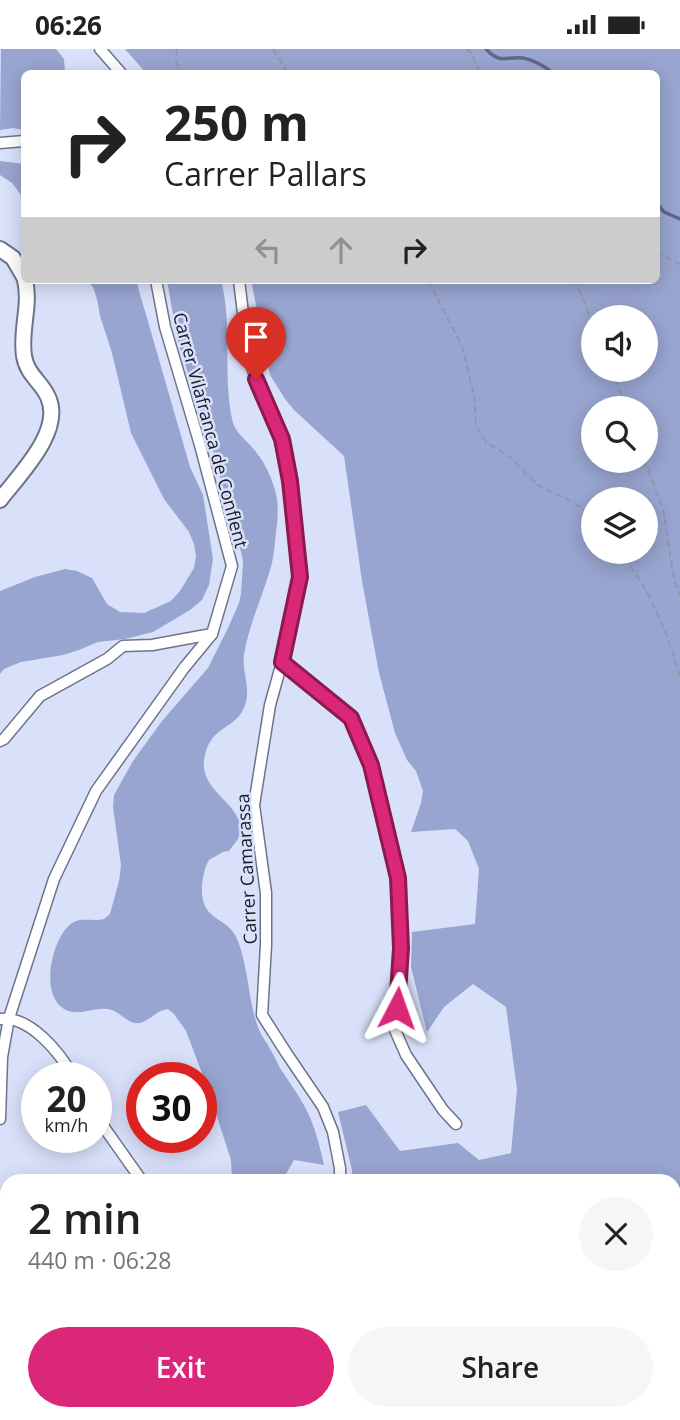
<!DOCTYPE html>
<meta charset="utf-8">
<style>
body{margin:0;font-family:"Open Sans",sans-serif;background:#f6f6f6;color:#222;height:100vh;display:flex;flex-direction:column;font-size:26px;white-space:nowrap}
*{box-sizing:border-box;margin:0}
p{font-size:23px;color:#767676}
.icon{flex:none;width:38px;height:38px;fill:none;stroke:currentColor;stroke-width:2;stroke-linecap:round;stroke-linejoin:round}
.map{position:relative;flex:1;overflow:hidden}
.panel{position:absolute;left:0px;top:1125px;width:681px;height:247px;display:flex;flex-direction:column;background:#fff;border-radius:21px 21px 0 0;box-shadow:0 4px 18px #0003}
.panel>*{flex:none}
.top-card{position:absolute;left:21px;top:21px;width:639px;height:214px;border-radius:10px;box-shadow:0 4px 18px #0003;background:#fff;color:#222;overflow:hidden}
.buttons{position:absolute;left:581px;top:256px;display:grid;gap:14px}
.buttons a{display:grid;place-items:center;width:77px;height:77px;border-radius:50%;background:#fff;box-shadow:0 4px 18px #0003;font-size:35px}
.speed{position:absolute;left:21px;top:1013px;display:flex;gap:14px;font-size:35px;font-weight:700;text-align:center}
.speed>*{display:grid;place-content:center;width:91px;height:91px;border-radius:50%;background:#fff;box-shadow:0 4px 18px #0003;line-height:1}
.speed small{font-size:18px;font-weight:400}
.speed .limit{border:10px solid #d22;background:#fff;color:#111}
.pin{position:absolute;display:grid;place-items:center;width:60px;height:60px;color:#fff;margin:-72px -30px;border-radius:50% 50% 50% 0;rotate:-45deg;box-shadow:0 0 7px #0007}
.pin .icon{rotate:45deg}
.me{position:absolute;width:77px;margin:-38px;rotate:4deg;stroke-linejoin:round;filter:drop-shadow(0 0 5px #0008)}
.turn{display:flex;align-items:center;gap:24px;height:147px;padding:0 28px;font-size:32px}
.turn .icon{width:91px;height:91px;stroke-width:2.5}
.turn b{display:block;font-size:49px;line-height:60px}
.lanes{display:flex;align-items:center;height:66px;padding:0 28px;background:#0003;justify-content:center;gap:35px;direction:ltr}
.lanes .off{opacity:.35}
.round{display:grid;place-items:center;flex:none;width:74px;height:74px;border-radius:37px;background:#f6f6f6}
.overview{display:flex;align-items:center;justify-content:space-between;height:119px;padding:0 28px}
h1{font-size:42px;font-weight:600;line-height:52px}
.primary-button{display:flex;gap:14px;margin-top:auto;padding:14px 28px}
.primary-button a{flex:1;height:80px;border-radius:42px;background:#db2777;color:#fff;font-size:28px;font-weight:600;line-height:80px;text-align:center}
.primary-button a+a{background:#f6f6f6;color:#222}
.status{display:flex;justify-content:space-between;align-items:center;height:49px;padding:0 35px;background:#fff;direction:ltr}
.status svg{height:19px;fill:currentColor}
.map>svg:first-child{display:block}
.forest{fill:#98a5d0;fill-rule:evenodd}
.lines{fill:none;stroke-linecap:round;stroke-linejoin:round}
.stream{stroke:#5e6888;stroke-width:3.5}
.street-casing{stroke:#6d7489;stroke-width:13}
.secondary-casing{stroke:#6d7489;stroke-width:18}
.path{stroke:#9197aa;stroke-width:2;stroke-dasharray:7 3.5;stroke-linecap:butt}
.street{stroke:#fff;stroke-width:10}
.secondary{stroke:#fff;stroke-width:14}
.route-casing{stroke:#8e194d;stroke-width:18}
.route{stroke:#db2777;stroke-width:12}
.labels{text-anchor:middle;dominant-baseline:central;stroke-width:5;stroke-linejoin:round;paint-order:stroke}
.street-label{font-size:18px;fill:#161921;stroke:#d9e1fa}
</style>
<div class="status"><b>06:26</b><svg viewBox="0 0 49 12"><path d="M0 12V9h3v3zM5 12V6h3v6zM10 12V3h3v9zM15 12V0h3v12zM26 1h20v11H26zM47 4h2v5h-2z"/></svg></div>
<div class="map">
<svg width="680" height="1371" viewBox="0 0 680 1371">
<rect width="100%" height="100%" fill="#d9e1fa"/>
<g class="forest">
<polygon points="1,0 56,0 64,10 65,24 24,24 24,81 13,79 0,81"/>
<path d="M125 0H680V1371H368L363 1368 355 1371 338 1365H674V1132H352V1121L338 1063 366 1056 400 1102 458 1094 479 1111 511 1104 517 1040 506 958 473 935 444 958 427 983 411 918 412 883 475 875 479 820 468 792 455 780 411 783 421 754 423 742 416 722 407 711 395 684 379 624 362 532 344 407 294 361 285 350 270 326 251 231H656V24H146ZM593 268H646V320H593ZM593 359H646V411H593ZM593 450H646V502H593Z"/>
<polygon points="0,112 24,115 24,150 12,134 0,126"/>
<polygon points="86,231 136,231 190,418 203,446 213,510 209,536 202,551 190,561 153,583 125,590 98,593 79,601 63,606 21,613 4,620 0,625 0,542 35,528 65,520 77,522 92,529 107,555 120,563 144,564 171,552 180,542 194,519 196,507 194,495 189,483 164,450 131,384 112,304 100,267 97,250 93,238"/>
<path d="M167 231H221C233 276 222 329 233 374 237 386 249 393 256 403 265 414 271 427 275 441 279 455 278 469 276 483 275 493 274 504 272 514 264 545 249 574 244 606 242 622 250 637 246 653 238 683 210 673 204 711 200 744 245 756 240 784 239 791 233 796 229 802L223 803 209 811C204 820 203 828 202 837 200 875 228 865 238 892 249 921 248 953 259 981 262 988 267 993 270 1000 274 1006 277 1013 280 1019 289 1033 299 1046 306 1060 315 1077 320 1098 324 1116L294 1111 282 1132H232L231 1111 208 1040 186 982 174 965 168 960C157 961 151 971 140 974 129 976 121 964 112 961 96 956 79 969 64 960 39 945 52 888 72 874 82 868 93 873 104 870L110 865 119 832 121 816 113 758 114 746 133 712 162 672 208 619 228 579 239 554 241 545 243 512 241 503 212 399 177 290Z"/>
<polygon points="18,1365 97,1365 99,1371 15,1371"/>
</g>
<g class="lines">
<g class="stream">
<path d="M486 0C501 16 505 7 523 9 534 11 544 17 553 24"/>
<polyline points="656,153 664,163 680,170"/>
</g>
<defs>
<g id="street">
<polyline points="100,0 121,24"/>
<polyline points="0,94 24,92"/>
<polyline points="239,231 248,306 256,330 282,390 290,432 300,528 282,613 270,656 254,756 266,844 266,896 262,966 287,1005 323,1058 333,1083 340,1119 340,1132"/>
<polyline points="282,613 351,669 371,716 398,829 401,899 395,981 406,1006 443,1061 456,1075"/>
<polyline points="0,692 4,690 40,647 107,610 123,597 152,596 212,585"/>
<path d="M0 970C30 966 61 1005 74 1029"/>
<polyline points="96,1067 142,1132"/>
<polyline points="0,1070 2,1008 9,969 54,830 96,742 184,619 212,585 232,517 200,396 165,278 156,231"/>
<polyline points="0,1238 7,1241"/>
<polyline points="0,1340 7,1327"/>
<polyline points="0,1358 7,1355"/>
<polyline points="330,1365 332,1365"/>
</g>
<g id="secondary">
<polyline points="0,200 13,209 24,228"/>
<path d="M0 451C19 426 64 382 48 348 41 332 27 326 24 307 20 281 31 257 25 231"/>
</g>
</defs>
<use href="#street" class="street-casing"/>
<use href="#secondary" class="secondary-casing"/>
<g class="path">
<polyline points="177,0 176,11 180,24"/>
<polyline points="273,0 288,24"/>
<polyline points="466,0 471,4 480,24"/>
<polyline points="656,203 680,215"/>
<polyline points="428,231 462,297 474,346 476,377 486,393 513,410 524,423 538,436 553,444 569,451 585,461 593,478"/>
<polyline points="573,231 582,246 593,278"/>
<polyline points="611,320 627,359"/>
<polyline points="644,411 663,459 674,530 680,546"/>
<path d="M615 502C640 522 659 565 670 596 674 606 676 617 680 627"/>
<polyline points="674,1309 680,1307"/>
<polyline points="366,1371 370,1365"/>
</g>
<use href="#street" class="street"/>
<use href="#secondary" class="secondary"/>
</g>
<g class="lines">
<defs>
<polyline id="route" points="256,330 282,390 290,432 298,509 300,528 282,613 351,669 371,716 398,829 401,899 397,959"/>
</defs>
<use href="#route" class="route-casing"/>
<use href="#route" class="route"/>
</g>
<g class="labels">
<g class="street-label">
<text transform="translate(211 381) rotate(75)">Carrer Vilafranca de Conflent</text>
<text transform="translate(246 820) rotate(-93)">Carrer Camarassa</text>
</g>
</g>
</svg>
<div class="buttons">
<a><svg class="icon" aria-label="sound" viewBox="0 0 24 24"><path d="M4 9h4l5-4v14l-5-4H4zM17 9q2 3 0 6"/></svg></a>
<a><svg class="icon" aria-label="search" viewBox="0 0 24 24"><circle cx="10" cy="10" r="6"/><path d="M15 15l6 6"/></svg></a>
<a><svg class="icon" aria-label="layers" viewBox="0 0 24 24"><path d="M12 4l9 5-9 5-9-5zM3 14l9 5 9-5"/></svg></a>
</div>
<div class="speed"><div>20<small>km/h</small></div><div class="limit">30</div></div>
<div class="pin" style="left:256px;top:330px;background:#d93025"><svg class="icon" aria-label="arrive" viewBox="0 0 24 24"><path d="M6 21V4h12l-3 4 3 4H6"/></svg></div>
<svg class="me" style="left:397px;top:959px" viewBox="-20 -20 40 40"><path d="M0-17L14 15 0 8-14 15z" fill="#db2777" stroke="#fff" stroke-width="4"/></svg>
<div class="top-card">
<div class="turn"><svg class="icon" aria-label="right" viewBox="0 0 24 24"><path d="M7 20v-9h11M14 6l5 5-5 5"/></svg><div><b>250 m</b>Carrer Pallars</div></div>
<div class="lanes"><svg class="icon off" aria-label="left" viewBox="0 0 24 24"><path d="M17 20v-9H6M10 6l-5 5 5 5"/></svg><svg class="icon off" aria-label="ahead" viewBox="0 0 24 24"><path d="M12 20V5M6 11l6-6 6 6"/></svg><svg class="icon" aria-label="right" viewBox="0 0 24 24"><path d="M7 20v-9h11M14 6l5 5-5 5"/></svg></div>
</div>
<section class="panel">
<div class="overview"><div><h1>2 min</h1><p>440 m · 06:28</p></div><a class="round"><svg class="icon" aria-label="close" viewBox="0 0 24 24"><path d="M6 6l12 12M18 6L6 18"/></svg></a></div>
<div class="primary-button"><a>Exit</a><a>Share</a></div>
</section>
</div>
